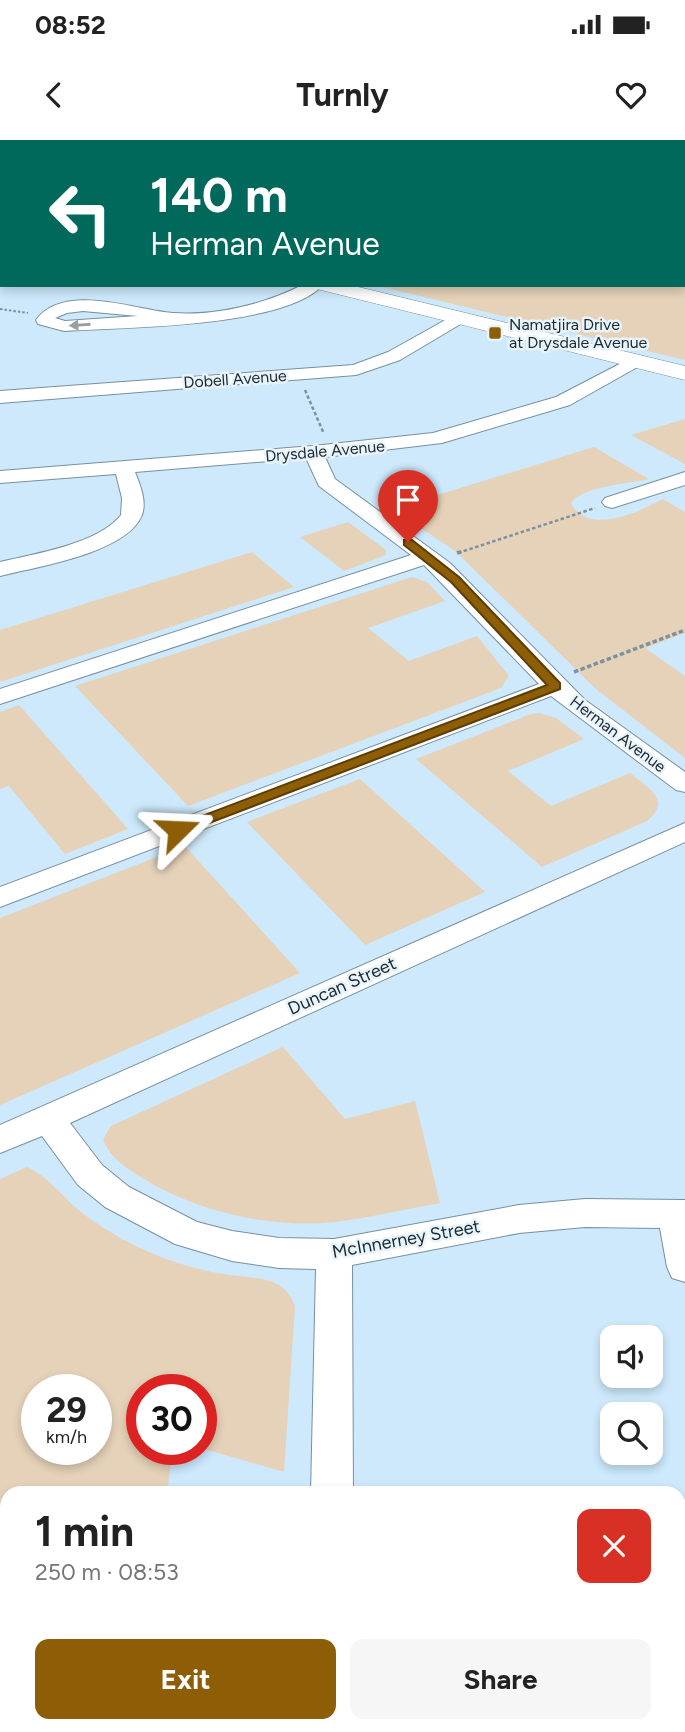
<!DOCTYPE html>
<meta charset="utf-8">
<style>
body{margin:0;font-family:Figtree,sans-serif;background:#f6f6f6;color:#222;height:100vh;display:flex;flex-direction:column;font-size:26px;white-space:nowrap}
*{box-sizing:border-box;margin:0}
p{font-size:23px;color:#767676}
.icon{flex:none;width:38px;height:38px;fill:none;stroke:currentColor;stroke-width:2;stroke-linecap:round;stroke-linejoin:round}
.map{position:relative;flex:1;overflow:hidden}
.details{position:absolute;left:0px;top:1346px;width:686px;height:247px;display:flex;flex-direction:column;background:#fff;border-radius:21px 21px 0 0;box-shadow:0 4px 10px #0003}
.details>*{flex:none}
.hud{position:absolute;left:0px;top:0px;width:686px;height:147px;box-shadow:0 4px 10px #0003;background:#00695c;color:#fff;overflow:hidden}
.tools{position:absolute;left:600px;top:1185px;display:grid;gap:14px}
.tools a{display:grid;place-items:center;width:63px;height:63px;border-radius:14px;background:#fff;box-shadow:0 4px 10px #0003;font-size:35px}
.speed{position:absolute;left:21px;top:1234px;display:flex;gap:14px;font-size:35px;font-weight:700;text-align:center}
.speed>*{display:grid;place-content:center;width:91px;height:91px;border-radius:50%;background:#fff;box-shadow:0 4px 10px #0003;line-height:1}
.speed small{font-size:18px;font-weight:400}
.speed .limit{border:10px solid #d22;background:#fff;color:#111}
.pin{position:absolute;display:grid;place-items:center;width:60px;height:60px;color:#fff;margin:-72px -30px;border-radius:50% 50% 50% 0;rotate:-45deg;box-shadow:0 0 7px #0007}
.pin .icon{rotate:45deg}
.me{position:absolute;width:77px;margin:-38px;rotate:69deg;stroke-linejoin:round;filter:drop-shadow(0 0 5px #0008)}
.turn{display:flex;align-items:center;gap:24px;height:147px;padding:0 35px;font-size:32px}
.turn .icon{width:91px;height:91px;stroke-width:2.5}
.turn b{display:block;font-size:49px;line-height:60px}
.round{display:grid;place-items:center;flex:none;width:74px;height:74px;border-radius:14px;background:#f6f6f6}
.head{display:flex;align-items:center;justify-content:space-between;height:119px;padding:0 35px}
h1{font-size:42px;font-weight:700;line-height:52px}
.cta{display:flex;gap:14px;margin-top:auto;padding:14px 35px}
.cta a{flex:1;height:80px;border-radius:14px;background:#8d5e06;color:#fff;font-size:28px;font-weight:700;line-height:80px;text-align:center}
.cta a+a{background:#f6f6f6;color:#222}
.status{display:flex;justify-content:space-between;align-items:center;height:49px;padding:0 35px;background:#fff;direction:ltr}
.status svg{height:19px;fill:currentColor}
header{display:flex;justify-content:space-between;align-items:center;height:91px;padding:0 35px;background:#fff;font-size:32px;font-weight:700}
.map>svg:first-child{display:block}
.green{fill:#e5d2b9;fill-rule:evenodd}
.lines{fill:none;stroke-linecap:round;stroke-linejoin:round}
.minor-casing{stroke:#7690a0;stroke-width:2}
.tertiary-casing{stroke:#7690a0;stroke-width:1}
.path-far2{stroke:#7d919e;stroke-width:2;stroke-dasharray:2.5 2;stroke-linecap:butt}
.path-far1{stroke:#7d919e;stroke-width:2.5;stroke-dasharray:3.5 2.5;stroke-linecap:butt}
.path{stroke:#7d919e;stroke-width:3.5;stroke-dasharray:4.5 2.5;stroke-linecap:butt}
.minor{fill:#fff;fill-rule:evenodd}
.tertiary{fill:#fff;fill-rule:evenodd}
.oneway{fill:#999ea1}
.route{fill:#8d5e06;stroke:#5c3d04;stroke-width:2}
.poi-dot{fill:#8d5e06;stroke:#e8f4fb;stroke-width:2.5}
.labels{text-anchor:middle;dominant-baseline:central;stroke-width:5;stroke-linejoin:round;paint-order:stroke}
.far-poi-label{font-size:16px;fill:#1d282f;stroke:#e8f4fb;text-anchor:start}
.far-street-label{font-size:16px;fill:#1d282f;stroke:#e8f4fb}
.street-label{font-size:18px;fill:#1d282f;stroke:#e8f4fb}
</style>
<div class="status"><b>08:52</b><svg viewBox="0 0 49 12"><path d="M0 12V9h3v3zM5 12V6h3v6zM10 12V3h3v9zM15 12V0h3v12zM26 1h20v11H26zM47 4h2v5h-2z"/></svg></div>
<header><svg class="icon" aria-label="back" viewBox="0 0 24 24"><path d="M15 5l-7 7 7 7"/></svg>Turnly<svg class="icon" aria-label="heart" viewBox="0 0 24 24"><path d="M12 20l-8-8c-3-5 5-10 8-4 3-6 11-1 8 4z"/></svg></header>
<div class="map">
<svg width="685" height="1592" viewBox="0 0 685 1592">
<rect width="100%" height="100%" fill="#cde9fb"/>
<g class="green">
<polygon points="322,0 685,0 685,124 684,2"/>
<polygon points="685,136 685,220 374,145 684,145"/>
<polygon points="685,279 685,324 631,295"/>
<path d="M594 307 649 339C629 344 582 346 571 363 588 397 640 371 663 359L685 372V493L645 508 685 536V618L596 549 455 411 392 369Z"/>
<polygon points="348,382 386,410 386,415 344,431 300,397"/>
<polygon points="252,412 294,447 0,542 0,490"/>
<polygon points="412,437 427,442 445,461 368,488 409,521 477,496 509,536 501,548 188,666 75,546"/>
<polygon points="19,565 128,689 65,714 9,646 0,649 0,572"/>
<path d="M539 573 556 578 584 599 508 631 551 666 630 633C647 647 673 660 647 681L542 727 416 619 531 574Z"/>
<polygon points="360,639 485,752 365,805 247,682"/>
<polygon points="185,706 300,833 0,965 0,778"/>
<path d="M283 907 345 979 415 961 440 1063C405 1069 370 1078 334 1082 272 1089 198 1072 144 1039 129 1030 108 1017 103 999L111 986Z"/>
<path d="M27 1027C51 1038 64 1060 85 1075 129 1108 184 1130 238 1136 264 1139 285 1139 295 1166L284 1332 201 1308V1250H142V1309H173L167 1353H7V1468L0 1461V1039ZM37 1250H96V1309H37Z"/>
</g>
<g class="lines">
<defs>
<g id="minor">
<path d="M302 145H323C283 188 123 187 64 191L38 184 36 180C64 142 135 170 173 173 215 176 266 164 302 145ZM83 171 138 176 65 181 55 178 67 173Z"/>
<polygon points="458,173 466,178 464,182 400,220 356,235 0,263 0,251 353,225 388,212"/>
<path d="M635 216 644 221 641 225 570 265 442 303 325 317 335 339 450 423 585 560 685 632V652L676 650 551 556 0 767V747L539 544 424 425 0 564V549L411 415 319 346 306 318 135 332C140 345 147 361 142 375 127 413 36 427 0 436V422C34 414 98 404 121 375L122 358 116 334 0 343V331L313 306 433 293 556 257Z"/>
<polygon points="685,332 685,345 612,368 605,366 602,362 605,358"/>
<polygon points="685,683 685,702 70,983 102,1025 129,1047 197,1082 232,1091 279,1098 334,1099 519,1065 585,1059 685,1060 685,1142 672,1138 667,1127 660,1088 585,1087 519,1093 352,1125 353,1353 311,1353 316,1129 279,1128 232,1121 175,1104 105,1067 78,1045 42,996 0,1013 0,985"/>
<polygon points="0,1490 7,1491 7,1535 0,1534"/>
<rect x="306" y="1586" width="46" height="6"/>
</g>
<g id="tertiary">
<polygon points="44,0 79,0 43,2"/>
<polygon points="2,1 5,2 2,2 0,12 0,2"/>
<rect x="0" y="88" width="2" height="12"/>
<polygon points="314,145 350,145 685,226 685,240 317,149"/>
</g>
</defs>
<use href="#minor" class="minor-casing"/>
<use href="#tertiary" class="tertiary-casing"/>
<g class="path-far2">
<polyline points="92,2 129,0"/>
<polyline points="601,145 657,145"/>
<polyline points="0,169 28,173"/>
</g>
<g class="path-far1">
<polyline points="305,250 324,294"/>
<polyline points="458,413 595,368"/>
</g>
<g class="path">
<polyline points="457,413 463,411"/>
<polyline points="574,532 685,490"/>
</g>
<use href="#minor" class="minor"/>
<use href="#tertiary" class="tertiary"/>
</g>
<defs><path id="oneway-solid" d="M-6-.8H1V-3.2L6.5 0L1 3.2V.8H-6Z" transform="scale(1.75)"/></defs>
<use class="oneway" href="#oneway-solid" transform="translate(80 185) rotate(176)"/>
<polygon class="route" points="404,400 412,400 459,437 560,543 560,549 183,693 173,693 170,690 173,687 547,545 451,442 404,405"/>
<rect class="poi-dot" x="488" y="186" width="14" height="14" rx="3.5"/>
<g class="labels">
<g class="far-poi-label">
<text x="509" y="184">Namatjira Drive<tspan x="509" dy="18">at Drysdale Avenue</tspan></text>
</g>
<g class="far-street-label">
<text transform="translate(235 239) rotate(-4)">Dobell Avenue</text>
<text transform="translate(325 311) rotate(-5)">Drysdale Avenue</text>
<text transform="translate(618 594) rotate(37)">Herman Avenue</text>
</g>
<g class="street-label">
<text transform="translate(342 846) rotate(-24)">Duncan Street</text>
<text transform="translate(406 1099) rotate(-10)">McInnerney Street</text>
</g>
</g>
</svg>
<div class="tools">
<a><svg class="icon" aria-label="sound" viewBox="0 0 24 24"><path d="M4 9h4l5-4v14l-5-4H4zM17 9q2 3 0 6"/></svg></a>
<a><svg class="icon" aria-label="search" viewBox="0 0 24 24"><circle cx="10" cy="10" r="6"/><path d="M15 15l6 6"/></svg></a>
</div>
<div class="speed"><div>29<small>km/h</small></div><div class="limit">30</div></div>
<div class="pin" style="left:408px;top:402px;background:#d93025"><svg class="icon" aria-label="arrive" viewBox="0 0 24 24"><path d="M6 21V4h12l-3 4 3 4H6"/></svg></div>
<svg class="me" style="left:178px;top:690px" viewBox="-20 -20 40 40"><path d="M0-17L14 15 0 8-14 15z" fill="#8d5e06" stroke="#fff" stroke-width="4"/></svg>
<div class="hud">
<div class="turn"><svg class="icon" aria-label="left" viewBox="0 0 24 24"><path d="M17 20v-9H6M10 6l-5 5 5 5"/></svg><div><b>140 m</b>Herman Avenue</div></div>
</div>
<section class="details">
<div class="head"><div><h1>1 min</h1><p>250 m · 08:53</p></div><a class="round" style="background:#d93025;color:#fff"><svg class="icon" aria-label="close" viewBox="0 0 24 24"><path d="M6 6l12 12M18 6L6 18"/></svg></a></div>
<div class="cta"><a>Exit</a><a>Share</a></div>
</section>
</div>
